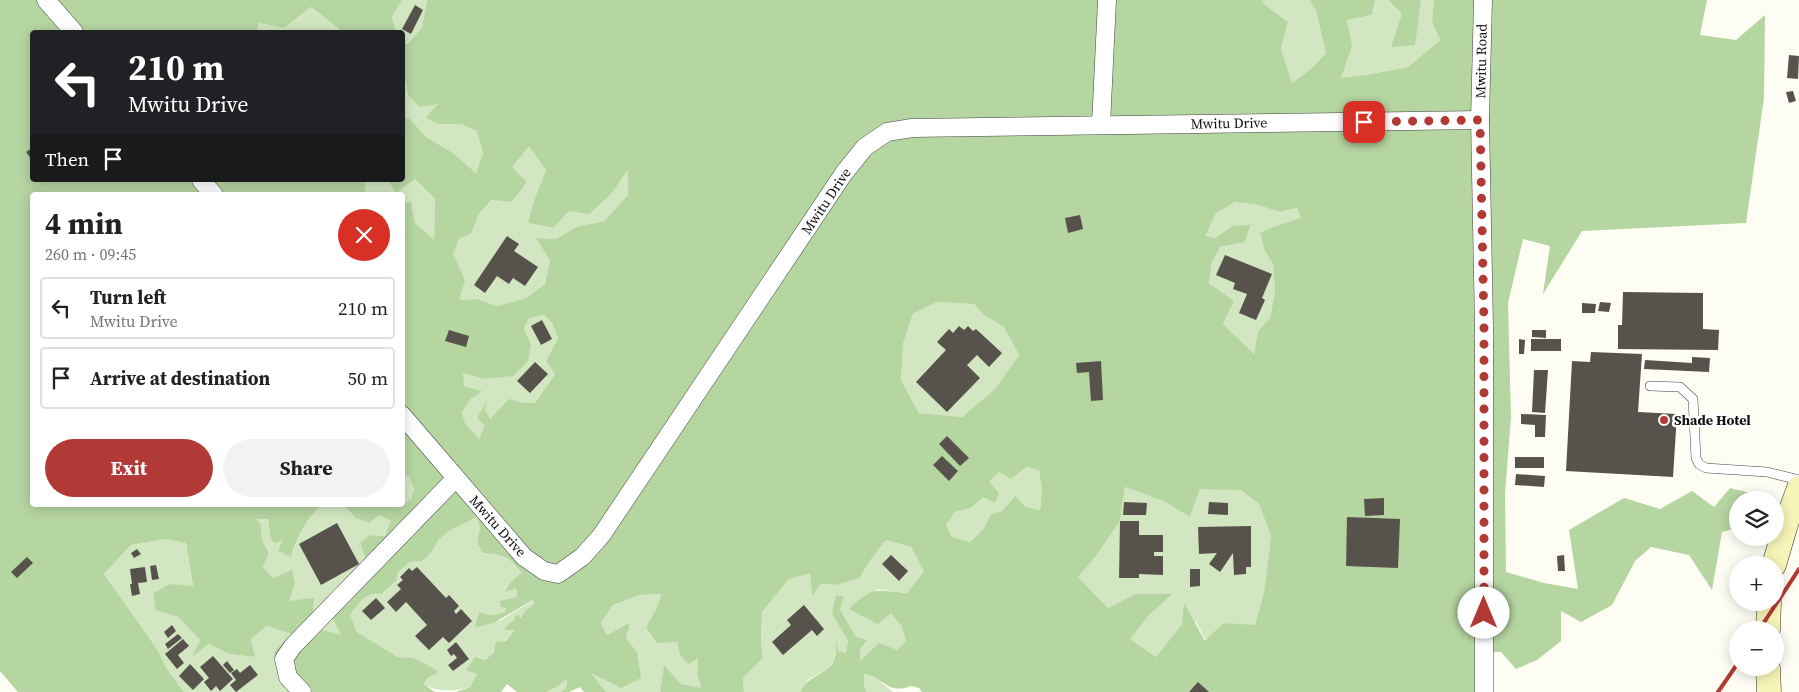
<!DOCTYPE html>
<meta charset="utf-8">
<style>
body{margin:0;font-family:"Source Serif 4",serif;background:#f2f2f2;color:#222;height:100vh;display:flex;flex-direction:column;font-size:19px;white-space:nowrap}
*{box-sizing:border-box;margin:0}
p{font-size:16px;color:#767676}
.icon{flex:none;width:28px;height:28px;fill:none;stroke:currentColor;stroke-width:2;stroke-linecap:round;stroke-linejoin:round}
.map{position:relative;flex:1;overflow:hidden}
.panel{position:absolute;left:30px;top:192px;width:375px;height:315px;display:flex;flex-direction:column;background:#fff;border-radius:5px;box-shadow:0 2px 12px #0003}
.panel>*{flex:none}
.top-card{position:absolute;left:30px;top:30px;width:375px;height:152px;border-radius:5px;box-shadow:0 2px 12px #0003;background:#202124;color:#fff;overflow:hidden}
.controls{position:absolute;left:1729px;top:491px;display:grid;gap:10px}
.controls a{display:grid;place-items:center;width:55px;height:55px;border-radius:50%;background:#fff;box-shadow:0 2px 12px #0003;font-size:25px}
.pin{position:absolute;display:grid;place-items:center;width:42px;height:42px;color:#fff;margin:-21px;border-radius:10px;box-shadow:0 2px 8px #0006}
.me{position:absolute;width:55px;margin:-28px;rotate:0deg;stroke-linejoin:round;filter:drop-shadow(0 0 4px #0008)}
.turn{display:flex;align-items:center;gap:18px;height:105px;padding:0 15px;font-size:22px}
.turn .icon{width:65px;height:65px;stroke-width:2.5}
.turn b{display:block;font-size:35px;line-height:42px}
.then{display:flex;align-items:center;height:48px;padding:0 15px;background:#0003;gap:10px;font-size:19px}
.round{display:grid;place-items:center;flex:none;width:52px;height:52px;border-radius:26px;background:#f2f2f2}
.summary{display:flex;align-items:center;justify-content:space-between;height:85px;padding:0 15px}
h1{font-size:30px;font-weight:700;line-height:38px}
.primary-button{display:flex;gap:10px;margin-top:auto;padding:10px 15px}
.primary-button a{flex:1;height:58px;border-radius:30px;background:#b23a36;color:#fff;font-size:20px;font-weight:700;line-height:58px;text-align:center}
.primary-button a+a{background:#f2f2f2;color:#222}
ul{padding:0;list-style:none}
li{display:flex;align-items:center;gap:15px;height:62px;margin:0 10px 8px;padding:0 5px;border:2px solid #e0e0e0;border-radius:5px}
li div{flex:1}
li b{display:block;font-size:19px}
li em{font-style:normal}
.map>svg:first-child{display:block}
.green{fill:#d1e6c1}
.forest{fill:#b5d5a1;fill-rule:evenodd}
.building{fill:#58524d}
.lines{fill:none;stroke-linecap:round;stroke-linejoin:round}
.lane-casing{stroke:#434343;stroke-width:10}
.street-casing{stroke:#434343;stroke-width:19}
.secondary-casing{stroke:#323232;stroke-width:25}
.lane{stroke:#fff;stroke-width:9}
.street{stroke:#fff;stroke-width:18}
.secondary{stroke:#f6f4b7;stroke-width:24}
.rail{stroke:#b23a36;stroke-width:4}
.route{stroke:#b23a36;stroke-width:9;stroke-dasharray:0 16.2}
.poi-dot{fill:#b23a36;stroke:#fff;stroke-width:2}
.labels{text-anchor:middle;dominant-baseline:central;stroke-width:5;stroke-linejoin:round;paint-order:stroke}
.street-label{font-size:14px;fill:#101010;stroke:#fff}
.poi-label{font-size:14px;font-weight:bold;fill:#101010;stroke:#fff;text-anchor:start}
</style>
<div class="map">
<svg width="1799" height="692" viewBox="0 0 1799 692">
<rect width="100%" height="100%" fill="#fefdf4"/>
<g class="green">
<polygon points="402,0 427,0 422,27 406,44 403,40 402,32 396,32 392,17"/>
<polygon points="1262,0 1310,0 1316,11 1326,53 1312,68 1292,83 1281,49 1288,22 1264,4"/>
<polygon points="1375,0 1388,0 1402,14 1414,45 1421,0 1434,0 1432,22 1440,40 1408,67 1371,74 1341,78 1351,46 1347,20 1372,15"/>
<polygon points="311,7 343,32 257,32 259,23 284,28"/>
<polygon points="404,71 408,95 420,106 439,103 425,118 439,124 462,123 478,131 483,153 476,173 453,153 426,137 410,119 403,117 402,73"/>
<polygon points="529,145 546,170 533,203 528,223 552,228 569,211 611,194 629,169 628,195 604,221 576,227 556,239 537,238 550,260 545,284 526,298 497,306 477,299 459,300 453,254 459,239 471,234 479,214 493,200 512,202 527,182 511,167"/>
<polygon points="415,179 435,199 434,241 415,223 411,201 403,204 402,195 366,195 365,180 388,180 396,192"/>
<polygon points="1235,202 1258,205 1280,212 1298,208 1301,219 1270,228 1265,251 1273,264 1275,291 1270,318 1258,331 1254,354 1223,324 1234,301 1209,283 1212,262 1220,247 1245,242 1251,226 1232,226 1215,238 1204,237 1216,213"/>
<polygon points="937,302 974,304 984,315 1004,327 1019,355 994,390 962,417 919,413 901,380 903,344 913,314"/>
<polygon points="544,315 552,323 558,338 546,361 555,374 535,403 523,403 509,400 490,419 485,409 487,402 477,418 486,426 479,439 465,423 462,412 471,399 481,391 463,386 463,373 484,379 498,377 531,344 524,329 529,318"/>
<polygon points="1026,467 1039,470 1042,491 1040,510 1026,507 1014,497 1002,511 991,514 984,528 970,542 952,537 946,525 955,512 971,508 983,496 995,503 989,482 999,472"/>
<polygon points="402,473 409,477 414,488 411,500 403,503"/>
<polygon points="1125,487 1163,501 1190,517 1200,489 1241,489 1259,504 1271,536 1264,592 1255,626 1223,623 1206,641 1196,622 1182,624 1156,657 1129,639 1148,616 1171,594 1135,594 1108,608 1078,577 1096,556 1120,521"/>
<path d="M321 505H348L346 506 379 515 392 521 385 536 369 535 360 543 371 575 352 593 342 636 312 627 295 601H289L295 584 273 578 263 567 269 553 262 540 261 524 255 519H268L270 536 275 542 283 539 291 557C297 539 307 518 321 505Z"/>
<path d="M478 516 480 527 477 543 483 553C504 555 509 556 521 573L510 583 504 591 516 588 517 597 499 601 506 608 504 612 499 615H487L500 621 533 600 534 604C527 609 522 617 515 620V630L485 660 467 670 477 674 470 687C451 692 439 692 422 684L427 678 438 672 426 664 413 658 398 657 357 632 350 615C359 603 365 592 383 594L396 581 398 572 410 562 422 560 431 553 439 539 450 529Z"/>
<polygon points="165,539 186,543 193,587 170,584 155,610 178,617 200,640 193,656 209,644 229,654 255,657 251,639 265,626 292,634 305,692 184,692 167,669 157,649 104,574 131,545"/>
<path d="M886 540 911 547 924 571 907 593 876 589 901 625 906 641 897 650 860 662C859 641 850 626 840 609L832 614 848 641 846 653 837 652V645C834 681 811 666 800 692H744L743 678 763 658 761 642 762 612 789 579 810 572 812 595 820 584 837 585 858 578 869 562Z"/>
<polygon points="661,594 657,608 646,627 677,642 680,655 698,657 697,674 701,689 681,684 664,665 660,692 606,692 590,672 621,688 637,652 626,638 629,622 607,635 601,623 613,605 640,595"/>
<polygon points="863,674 876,678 893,692 867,692 864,686"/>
<polygon points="567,679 566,688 560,692 546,692 558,686"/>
</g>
<g class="forest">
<path d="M0 0H402L392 17 396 32H343L311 7 284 28 259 23 257 32H32V180H365L366 195H32V505H321C307 518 296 539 291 557L278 551 283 540 274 543 270 536 268 519H256L261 524 262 540 269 553 263 567 273 578 292 570 295 584 289 601 314 598 312 627 341 635 332 616 371 575 360 543 369 535 385 536 391 521 379 515 369 523 356 518 345 506 402 505 403 503 411 500 414 488 409 477 402 473 403 204 411 201 415 223 434 240 435 199 415 179 396 193 388 180H402L403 117 410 119 426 137 453 153 476 173 483 153 477 131 462 124H439L425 118 438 104 420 107 408 95 404 72 403 73V40L407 44 422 27 427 0H1262L1264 4 1288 22 1281 49 1292 83 1312 68 1326 53 1316 11 1310 0H1375L1372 15 1347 20 1352 46 1341 78 1371 74 1408 67 1440 40 1432 22 1434 0H1707L1700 35 1736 40 1765 15 1764 98 1746 223 1582 231 1543 294 1550 246 1523 239 1508 303 1511 417 1505 494 1506 572 1544 583 1578 589 1569 530 1624 498 1660 509 1692 491 1714 507 1730 488 1776 499 1738 500 1737 528 1722 532 1712 590 1689 555 1651 547 1635 561 1612 605 1581 622 1561 611V641L1537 660 1516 669 1501 652H1475V692H922L919 688 911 686C894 692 890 687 876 678 872 676 867 675 864 674V686L867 692H800C807 675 828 675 834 660 837 654 836 646 836 640L838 651 846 653 848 641 832 614 836 595 844 597 840 609 856 637 867 640 860 649V661L879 643 897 650 906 641 901 625 891 613 878 624 849 609C872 586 877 590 907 593L924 571 911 547 886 540 869 562 859 578 837 585 821 584 812 596 810 573 789 579 762 612 761 642 763 658 743 678 744 692H660L664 665 681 684 701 688 697 674 698 658 688 664 680 655 677 642 657 643 646 627 657 608 661 594 640 595 613 605 601 623 607 635 630 622 626 638 637 652 641 678 621 688 591 673 606 692H584L580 687 569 692H560L566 688 567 679 558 686 546 692H517L507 684 501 692H456L470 687 477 674 466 670 475 657 485 660 494 652 496 642 505 641 515 630H506L504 628 515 620V616L519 615 520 618 527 609 534 604 533 600C511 611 500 624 475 627L479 612C488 615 495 617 504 612L506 608 501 607 499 601 517 597 516 588 504 592 510 583 521 573C509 556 504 555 483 553L477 543 480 527 477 517 450 530 439 539 431 553 422 561 410 562 398 572 396 581 382 594C365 592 359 603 350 615L357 632 398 657 413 658 426 664 439 672 427 678 423 684 435 692H305L282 672 274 652 291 634 266 626 251 639 255 657 229 654 209 644 192 657 200 640 178 617 155 610 154 593 170 584 193 586 186 543 165 539 131 545 104 574 157 649 167 669 184 692H18L0 671ZM529 146 546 170 533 203 528 223 553 228 569 211 589 214 611 194 628 170V195L604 221 576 227 556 239 536 238 550 260 545 284 526 298 497 306 477 299 459 300 465 280 453 254 459 239 471 234 479 214 492 200 512 202 527 182 512 167ZM1235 202 1258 205 1280 212 1297 208 1301 218 1270 228 1260 233 1265 251 1273 264 1275 291 1270 318 1258 331 1254 354 1223 324 1234 301 1209 283 1212 262 1220 247 1245 242 1251 225 1232 226 1215 238 1205 236 1216 213ZM937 302 974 304 984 315 1004 327 1019 355 994 390 962 417 919 413 901 380 903 344 913 314ZM544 315 552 323 558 338 546 361 555 374 535 403H523L509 399 490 419 485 409 488 399 477 418 485 426 479 439 465 423 462 412 471 399 482 391 464 386 463 373 484 379 513 376 528 361 531 344 524 329 529 318ZM1026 467 1039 470 1042 491 1040 510 1026 507 1015 496 1002 511 991 514 984 528 970 542 952 537 946 525 955 512 971 508 983 497 995 503 999 493 989 482 999 472 1011 479ZM1125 487 1163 501 1190 517 1200 489 1241 490 1259 504 1271 536 1264 592 1255 625 1223 623 1205 641 1184 603 1182 624 1156 657 1130 639 1148 616 1172 594H1135L1108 608 1078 577 1096 556 1120 521Z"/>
<polygon points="1388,0 1421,0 1415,45 1391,47 1402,14"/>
</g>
<g class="building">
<polygon points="415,5 423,10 411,34 402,29"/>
<polygon points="1789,55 1799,56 1798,79 1787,78"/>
<polygon points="1793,91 1796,101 1789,103 1786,92"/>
<polygon points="32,148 32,160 26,152"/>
<polygon points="1080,215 1083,229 1068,233 1065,218"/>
<polygon points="507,236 519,244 514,251 538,267 525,286 513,278 509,284 497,276 485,293 474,285"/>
<polygon points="1225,255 1272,274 1262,298 1265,300 1256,320 1239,313 1247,294 1233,289 1235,283 1216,275"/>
<polygon points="1623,292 1703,293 1703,329 1719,330 1718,350 1618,349 1618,325 1622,325"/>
<polygon points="1600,302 1611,303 1609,312 1598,311"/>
<polygon points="1582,303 1596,304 1595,313 1582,313"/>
<polygon points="542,320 552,339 541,345 531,326"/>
<polygon points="959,326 964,330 968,326 973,331 976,329 1002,353 989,367 977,355 967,365 980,378 947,412 916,382 946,350 937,342 949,329 953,333"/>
<polygon points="449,330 469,336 466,347 445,341"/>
<polygon points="1532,330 1546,330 1546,338 1532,337"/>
<polygon points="1519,339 1525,340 1524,354 1519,354"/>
<rect x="1531" y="339" width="30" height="12"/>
<polygon points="1591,352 1642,354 1638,412 1677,414 1673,477 1566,471 1572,361 1590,362"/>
<polygon points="1692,357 1710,358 1709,372 1644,369 1645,360 1692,363"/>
<polygon points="1101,361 1103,400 1091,401 1089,372 1077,373 1076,363"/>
<polygon points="535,362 548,374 530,393 517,381"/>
<polygon points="1534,370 1548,370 1545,413 1532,412"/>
<polygon points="1521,414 1546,415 1545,437 1535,437 1535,425 1521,424"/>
<polygon points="947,436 969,458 960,466 939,444"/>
<polygon points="942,456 958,471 949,481 933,465"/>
<rect x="1515" y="457" width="29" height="11"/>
<polygon points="1516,474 1545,476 1544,487 1515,485"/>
<polygon points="1384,498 1384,515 1365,516 1364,499"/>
<polygon points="1124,502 1147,503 1146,515 1123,515"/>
<polygon points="1209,502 1228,503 1228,515 1208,514"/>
<polygon points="1347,517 1400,519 1398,568 1346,566"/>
<polygon points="1120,521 1139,521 1139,535 1163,535 1163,552 1154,552 1154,556 1163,556 1163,575 1139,574 1139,578 1119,578"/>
<polygon points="337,523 359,564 321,585 299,544"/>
<polygon points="1251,526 1251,567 1246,567 1246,574 1234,575 1233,553 1220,572 1209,564 1217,553 1199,554 1198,527"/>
<polygon points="137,549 141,554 134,558 131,553"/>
<polygon points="891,555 908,571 899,581 882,564"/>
<polygon points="1564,555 1565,571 1558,571 1557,556"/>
<polygon points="27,557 33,563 17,578 11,572"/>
<polygon points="156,565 159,579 152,580 150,566"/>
<polygon points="145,567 147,582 138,583 140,594 132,596 130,584 132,584 130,569"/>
<polygon points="417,567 446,598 449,595 459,606 454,611 456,614 461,609 472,621 449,643 443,637 429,650 415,636 427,625 406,602 396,612 387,602 401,589 397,585 403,580 400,577 409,568 412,571"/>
<polygon points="1190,569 1200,569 1200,586 1190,587"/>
<polygon points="376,598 385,608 371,620 362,611"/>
<polygon points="804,605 824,629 817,636 812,630 783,655 772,642 791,625 787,620"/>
<polygon points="172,625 176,631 168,638 164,632"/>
<polygon points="178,634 182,638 168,649 165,644"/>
<polygon points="183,639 189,646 178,655 184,663 177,669 165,654"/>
<polygon points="456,642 469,659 453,671 448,665 457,658 454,654 451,656 447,650"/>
<polygon points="213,656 233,679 220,691 216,686 211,691 204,682 209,678 200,667"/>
<polygon points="227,661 234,670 230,673 223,665"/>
<polygon points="190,664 204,679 193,690 179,676"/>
<polygon points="250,665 258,675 236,692 230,685 236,680 231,673 237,669 240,673"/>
<polygon points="1198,682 1209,692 1189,692"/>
</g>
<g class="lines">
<defs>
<polyline id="lane" points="1650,386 1680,387 1693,399 1696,458 1699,464 1706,468 1767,472 1799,480"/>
<g id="street">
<polyline points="46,0 74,32"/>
<polyline points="1483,0 1480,120 1484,326 1484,692"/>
<polyline points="1101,125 1107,0"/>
<polyline points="201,180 214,195"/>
<polyline points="402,415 524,557 544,571 558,574 582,557 601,536 844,173 865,147 887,132 912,128 1480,120"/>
<polyline points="302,692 288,677 284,659 293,646 456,478"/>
</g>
<g id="secondary">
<polyline points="1774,565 1786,524 1799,488"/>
<polyline points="1768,630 1769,602"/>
<polyline points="1768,668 1769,692"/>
</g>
</defs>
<use href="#lane" class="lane-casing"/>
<use href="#street" class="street-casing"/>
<use href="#secondary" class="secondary-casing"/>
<use href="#lane" class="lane"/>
<use href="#street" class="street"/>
<use href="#secondary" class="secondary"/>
<g class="rail">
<polyline points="1759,630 1799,569"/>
<polyline points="1718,692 1738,663"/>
</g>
</g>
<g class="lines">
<polyline class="route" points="1364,122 1480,120 1484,326 1484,613"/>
</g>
<circle class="poi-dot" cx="1664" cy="420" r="5"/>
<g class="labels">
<g class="street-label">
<text transform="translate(1481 61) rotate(-89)">Mwitu Road</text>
<text transform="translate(1229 123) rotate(-1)">Mwitu Drive</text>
<text transform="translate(826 201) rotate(-56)">Mwitu Drive</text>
<text transform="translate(498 526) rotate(48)">Mwitu Drive</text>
</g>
<g class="poi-label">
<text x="1674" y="420">Shade Hotel</text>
</g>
</g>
</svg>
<div class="controls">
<a><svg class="icon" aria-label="layers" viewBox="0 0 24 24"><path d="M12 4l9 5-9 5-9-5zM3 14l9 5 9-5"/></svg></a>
<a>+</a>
<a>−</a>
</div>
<div class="pin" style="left:1364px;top:122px;background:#d93025"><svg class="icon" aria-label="arrive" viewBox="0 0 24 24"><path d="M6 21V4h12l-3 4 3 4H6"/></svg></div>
<svg class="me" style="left:1484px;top:613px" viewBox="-20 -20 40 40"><circle r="19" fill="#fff"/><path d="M0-13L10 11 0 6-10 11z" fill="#b23a36"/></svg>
<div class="top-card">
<div class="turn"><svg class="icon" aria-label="left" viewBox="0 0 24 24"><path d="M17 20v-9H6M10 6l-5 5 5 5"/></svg><div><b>210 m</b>Mwitu Drive</div></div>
<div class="then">Then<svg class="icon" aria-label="arrive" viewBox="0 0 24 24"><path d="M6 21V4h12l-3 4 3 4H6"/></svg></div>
</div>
<section class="panel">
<div class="summary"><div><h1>4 min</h1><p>260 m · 09:45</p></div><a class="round" style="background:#d93025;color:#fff"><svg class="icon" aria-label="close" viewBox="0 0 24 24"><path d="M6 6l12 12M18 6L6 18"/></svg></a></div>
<ul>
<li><svg class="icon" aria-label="left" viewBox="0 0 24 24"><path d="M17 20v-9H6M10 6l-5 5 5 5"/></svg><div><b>Turn left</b><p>Mwitu Drive</p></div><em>210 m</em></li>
<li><svg class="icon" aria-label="arrive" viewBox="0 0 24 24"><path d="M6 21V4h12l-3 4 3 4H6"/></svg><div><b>Arrive at destination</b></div><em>50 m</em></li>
</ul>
<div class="primary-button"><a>Exit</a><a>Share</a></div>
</section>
</div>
